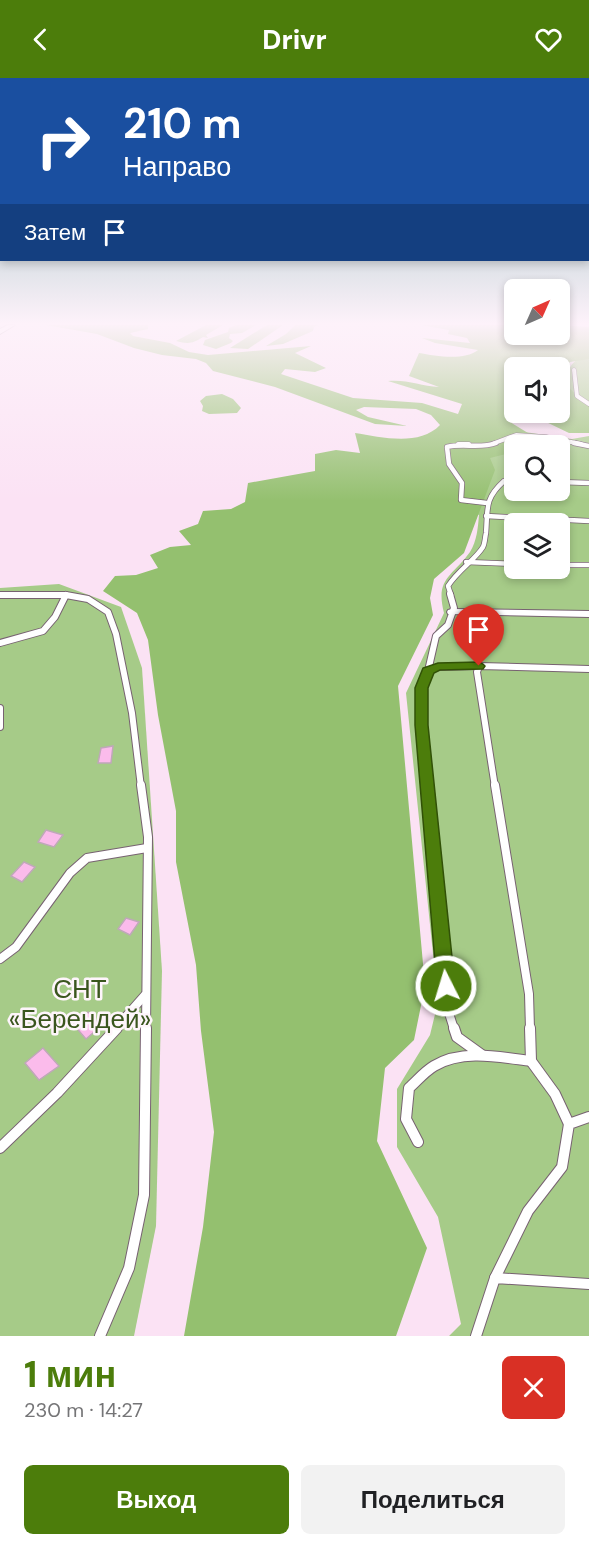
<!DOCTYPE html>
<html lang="ru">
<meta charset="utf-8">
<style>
body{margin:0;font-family:"DM Sans",sans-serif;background:#f2f2f2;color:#202124;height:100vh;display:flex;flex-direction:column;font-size:22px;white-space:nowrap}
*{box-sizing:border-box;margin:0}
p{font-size:20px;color:#757577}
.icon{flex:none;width:33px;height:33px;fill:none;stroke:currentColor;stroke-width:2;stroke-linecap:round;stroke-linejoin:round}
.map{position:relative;height:1258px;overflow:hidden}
.panel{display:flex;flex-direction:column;background:#fff;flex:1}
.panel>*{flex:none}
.guide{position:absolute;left:0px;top:0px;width:590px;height:183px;box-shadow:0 3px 9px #0003;background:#1a4fa0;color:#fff;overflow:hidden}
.needle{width:39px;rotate:45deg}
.tools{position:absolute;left:504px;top:201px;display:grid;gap:12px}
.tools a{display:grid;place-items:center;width:66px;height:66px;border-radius:9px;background:#fff;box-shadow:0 3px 9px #0003;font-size:30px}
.pin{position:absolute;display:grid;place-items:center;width:51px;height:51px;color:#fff;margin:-62px -26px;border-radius:50% 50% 50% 0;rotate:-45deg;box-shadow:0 0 6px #0007}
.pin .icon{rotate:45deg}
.me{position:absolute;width:66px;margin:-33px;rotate:355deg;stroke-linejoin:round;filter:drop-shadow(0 0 4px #0008)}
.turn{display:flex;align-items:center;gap:21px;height:126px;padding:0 24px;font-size:27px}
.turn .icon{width:78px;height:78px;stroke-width:2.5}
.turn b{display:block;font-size:42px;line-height:51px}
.then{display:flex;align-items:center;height:57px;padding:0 24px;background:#0003;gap:12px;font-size:22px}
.round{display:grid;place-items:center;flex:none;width:63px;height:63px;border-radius:9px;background:#f2f2f2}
.head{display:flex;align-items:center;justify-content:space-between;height:102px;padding:0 24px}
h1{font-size:36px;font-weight:800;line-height:45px;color:#4c7d0b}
.cta{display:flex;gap:12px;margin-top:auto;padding:12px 24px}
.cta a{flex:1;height:69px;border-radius:9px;background:#4c7d0b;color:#fff;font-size:24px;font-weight:800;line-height:69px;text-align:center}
.cta a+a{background:#f2f2f2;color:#202124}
header{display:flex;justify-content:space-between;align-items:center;height:78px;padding:0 24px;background:#4c7d0b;color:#fff;font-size:27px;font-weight:800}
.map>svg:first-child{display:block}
.green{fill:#a6cb88;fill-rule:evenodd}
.forest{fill:#94c06f;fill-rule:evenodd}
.building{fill:#fbbbeb;stroke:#bfa8b8;stroke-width:1.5}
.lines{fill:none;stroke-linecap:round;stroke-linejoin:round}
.service-far4-casing{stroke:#776271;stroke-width:5}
.service-far3-casing{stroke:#776271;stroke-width:6}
.service-far2-casing{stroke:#776271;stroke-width:8}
.service-far1-casing{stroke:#776271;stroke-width:10}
.service-casing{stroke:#776271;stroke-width:12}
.minor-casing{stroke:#776271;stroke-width:2}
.service-far4{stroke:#fff;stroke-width:4}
.service-far3{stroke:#fff;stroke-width:4.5}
.service-far2{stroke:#fff;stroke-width:6}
.service-far1{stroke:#fff;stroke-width:8}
.service{stroke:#fff;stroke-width:10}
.minor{fill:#fff;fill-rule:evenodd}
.route{fill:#4c7d0b;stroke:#315107;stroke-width:1.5}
.labels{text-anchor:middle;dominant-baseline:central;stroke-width:5;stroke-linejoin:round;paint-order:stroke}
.near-park-label{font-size:26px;fill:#3a561e;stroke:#fef5fb}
</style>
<header><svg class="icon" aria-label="back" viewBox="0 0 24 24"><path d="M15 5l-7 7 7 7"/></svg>Drivr<svg class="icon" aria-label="heart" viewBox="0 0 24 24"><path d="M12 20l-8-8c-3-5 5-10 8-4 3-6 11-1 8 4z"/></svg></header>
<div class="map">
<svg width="589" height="1258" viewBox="0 0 589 1258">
<rect width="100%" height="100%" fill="#fbe2f4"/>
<g class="green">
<path d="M589 278V334L563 316C567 297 567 281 589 278Z"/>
<path d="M525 354 572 361 589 358V1258H449L461 1246 438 1139 397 1069V1011L430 957 438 924 406 615 444 535C435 500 452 499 470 474 477 463 478 449 479 437L456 426 454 405ZM514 368H560V412H514ZM514 446H560V490H514Z"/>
<polygon points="59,506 121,529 142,590 162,893 156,1148 134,1258 0,1258 0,510"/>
</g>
<g class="forest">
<path d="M46 247H148V251L130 255 133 258 170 265 189 274 208 277 311 268 295 275 326 290 315 294 285 291 281 296 353 320 422 325 458 336 462 326 388 303C406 301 421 308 439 309L409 298 419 275C436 278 464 283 478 272L435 265 422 260 470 265 467 260 448 256 449 252 421 247H514V256H560V247L589 249V281L570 284 565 291 569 310 589 328V355H569L542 342 518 335 510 344 541 363 532 367 514 368V374L490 380 495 392 464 475 434 501 430 520 433 537 398 608 425 908 414 962 385 990 377 1063 427 1170 396 1258H184L203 1149 214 1054 201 953 196 887 176 784V733L158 637 148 562 137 535 103 513 115 498 136 497 158 490 150 477 170 469 191 467 179 453 198 446 203 433 231 431 245 424 248 405 315 393V376L336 372 360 375 355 355C381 359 419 369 440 347L431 337 416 331 364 329 356 332 368 339 407 348 375 346 275 309 213 293 206 285 196 281 162 277 134 270 97 256ZM514 290H560V334H514Z"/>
<path d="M206 247H223L206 257 208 260 203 259C192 266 188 266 176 263Z"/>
<polygon points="236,247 256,247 242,255 230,256 229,260 233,263 231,265 216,271 203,267 205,262 228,254 229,250"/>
<polygon points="267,247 283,247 248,271 230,270"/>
<polygon points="295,247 318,247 314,249 313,253 283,266 266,268 286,256"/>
<polygon points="222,316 233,321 241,330 237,335 209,336 202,333 203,328 200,323 206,318"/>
</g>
<g class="building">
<polygon points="113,668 111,685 98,685 101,670"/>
<polygon points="46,752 63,757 54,769 38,764"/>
<polygon points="24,784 35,789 22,804 11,798"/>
<polygon points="126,840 139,844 130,857 118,851"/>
<polygon points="88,934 101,948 86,961 73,946"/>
<polygon points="43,970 59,988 39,1002 25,985"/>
</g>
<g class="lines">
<defs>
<g id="service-far4">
<polyline points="574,292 577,318 589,326"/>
<polyline points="458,366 469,366"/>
<polyline points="492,366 516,357 546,359 581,366"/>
</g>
<g id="service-far3">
<polyline points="574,365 589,368"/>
<polyline points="560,404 589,405"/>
<path d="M487 425 461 422 462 405 449 386 447 369C463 365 481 371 496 365"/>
<polyline points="486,438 589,443"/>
<polyline points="466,484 514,486"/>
<polyline points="560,487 589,487"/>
<polyline points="0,517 67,517"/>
<path d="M451 517 448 508C458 492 475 482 483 469 485 465 485 459 486 455 488 431 484 421 504 403H514"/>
</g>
<g id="service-far2">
<polyline points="0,517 66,517 88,521 108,534 116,556 132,635 141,709"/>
<polyline points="0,565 43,553 55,539 66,517"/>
<polyline points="428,593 436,558 448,547 454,530 450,516"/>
<polyline points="0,630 0,649"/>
<polyline points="427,709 421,610 428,593 438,589 479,588"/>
<polyline points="495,709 477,594 479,588 589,591"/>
</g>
<g id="service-far1">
<polyline points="141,707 148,759 146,951"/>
<polyline points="427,707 447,929 454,951"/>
<polyline points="495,707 529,916 530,951"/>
<polyline points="0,881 16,869 70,795 87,780 147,770"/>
<polyline points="115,951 145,917"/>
</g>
<g id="service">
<polyline points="454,950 457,959 482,977"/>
<polyline points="530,950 531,983 555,1016 569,1046"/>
<path d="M418 1064 406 1041 409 1010C417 1003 424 994 434 988 463 971 499 979 531 983"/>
<polyline points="0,1070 57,1015 117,950"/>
<polyline points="495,1200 528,1133 562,1089 569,1046 589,1039"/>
<polyline points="100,1258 129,1190 144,1117 146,950"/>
<polyline points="476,1258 495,1200 589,1206"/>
</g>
<g id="minor">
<polygon points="8,247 15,247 0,256 0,251"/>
<polygon points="452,531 589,533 589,539 448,536 447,534 448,532"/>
</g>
</defs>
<use href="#service-far4" class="service-far4-casing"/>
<use href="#service-far3" class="service-far3-casing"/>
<use href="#service-far2" class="service-far2-casing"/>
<use href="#service-far1" class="service-far1-casing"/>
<use href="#service" class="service-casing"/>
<use href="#minor" class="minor-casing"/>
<use href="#service-far4" class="service-far4"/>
<use href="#service-far3" class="service-far3"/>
<use href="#service-far2" class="service-far2"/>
<use href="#service-far1" class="service-far1"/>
<use href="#service" class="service"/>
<use href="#minor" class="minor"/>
</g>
<linearGradient id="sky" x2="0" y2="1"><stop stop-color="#7eb0af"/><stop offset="0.58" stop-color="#fdf2fa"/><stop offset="1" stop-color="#fdf2fa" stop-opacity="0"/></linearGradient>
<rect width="589" height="423" fill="url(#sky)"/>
<polygon class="route" points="479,584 483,586 485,588 483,591 440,592 434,595 428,610 428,647 455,908 452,913 446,915 439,913 437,908 415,647 415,610 423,590 438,585"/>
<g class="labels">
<g class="near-park-label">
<text x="80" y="911">СНТ<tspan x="80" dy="30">«Берендей»</tspan></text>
</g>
</g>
</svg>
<div class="tools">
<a><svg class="needle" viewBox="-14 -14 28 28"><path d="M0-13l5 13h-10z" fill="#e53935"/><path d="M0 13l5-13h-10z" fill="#757577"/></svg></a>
<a><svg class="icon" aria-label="sound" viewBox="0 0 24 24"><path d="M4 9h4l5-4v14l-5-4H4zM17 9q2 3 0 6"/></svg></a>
<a><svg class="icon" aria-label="search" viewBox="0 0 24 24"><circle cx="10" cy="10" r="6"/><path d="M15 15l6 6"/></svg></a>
<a><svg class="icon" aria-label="layers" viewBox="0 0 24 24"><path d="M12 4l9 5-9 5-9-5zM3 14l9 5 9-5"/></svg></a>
</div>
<div class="pin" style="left:479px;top:588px;background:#d93025"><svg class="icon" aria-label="arrive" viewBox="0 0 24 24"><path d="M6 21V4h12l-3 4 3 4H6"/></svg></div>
<svg class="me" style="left:446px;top:908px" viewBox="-20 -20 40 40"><circle r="17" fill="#4c7d0b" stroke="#fff" stroke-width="3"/><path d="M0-11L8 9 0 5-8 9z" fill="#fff"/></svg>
<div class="guide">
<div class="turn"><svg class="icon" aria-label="right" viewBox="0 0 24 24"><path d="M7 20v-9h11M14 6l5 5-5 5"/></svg><div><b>210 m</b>Направо</div></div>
<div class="then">Затем<svg class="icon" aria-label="arrive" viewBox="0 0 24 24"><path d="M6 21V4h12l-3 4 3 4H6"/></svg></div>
</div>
</div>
<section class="panel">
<div class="head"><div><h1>1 мин</h1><p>230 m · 14:27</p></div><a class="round" style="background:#d93025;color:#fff"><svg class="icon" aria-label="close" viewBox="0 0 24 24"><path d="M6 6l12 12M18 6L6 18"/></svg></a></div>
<div class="cta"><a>Выход</a><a>Поделиться</a></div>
</section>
